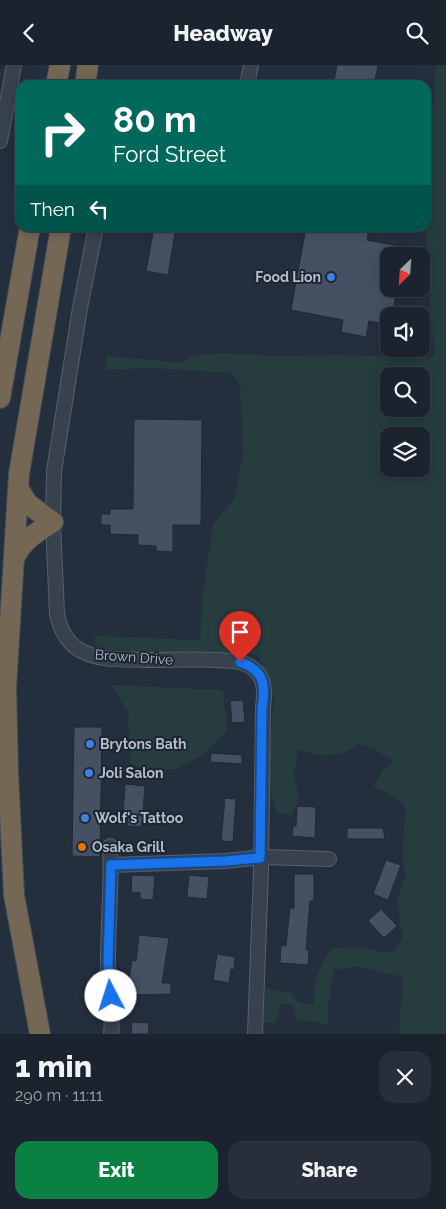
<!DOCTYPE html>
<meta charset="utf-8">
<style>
body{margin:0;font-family:Raleway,sans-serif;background:#282f3a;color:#f1f3f6;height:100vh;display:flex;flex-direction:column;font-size:19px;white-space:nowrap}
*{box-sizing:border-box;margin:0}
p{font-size:16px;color:#a0a4aa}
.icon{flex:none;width:28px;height:28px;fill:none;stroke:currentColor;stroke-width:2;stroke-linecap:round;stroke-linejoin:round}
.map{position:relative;height:969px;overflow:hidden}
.details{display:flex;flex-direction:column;background:#1b232e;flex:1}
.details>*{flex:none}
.hud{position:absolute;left:15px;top:15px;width:416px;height:152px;border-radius:15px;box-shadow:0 2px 12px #0003,0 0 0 1px #39404a;background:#00695c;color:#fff;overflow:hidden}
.needle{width:32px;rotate:205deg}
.fabs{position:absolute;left:380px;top:182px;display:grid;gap:10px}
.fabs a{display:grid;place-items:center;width:50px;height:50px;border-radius:10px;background:#1b232e;box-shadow:0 2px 12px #0003,0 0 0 1px #39404a;font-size:25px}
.pin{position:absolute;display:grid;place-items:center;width:42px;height:42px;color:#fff;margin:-51px -21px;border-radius:50% 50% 50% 0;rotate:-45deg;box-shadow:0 0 5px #0007}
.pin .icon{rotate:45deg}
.me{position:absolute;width:55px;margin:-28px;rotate:355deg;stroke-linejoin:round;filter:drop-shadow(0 0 4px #0008)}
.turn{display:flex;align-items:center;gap:18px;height:105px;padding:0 15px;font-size:22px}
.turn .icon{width:65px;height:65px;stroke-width:2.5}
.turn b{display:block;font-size:35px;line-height:42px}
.then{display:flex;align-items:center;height:48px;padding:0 15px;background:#0003;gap:10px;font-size:19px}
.round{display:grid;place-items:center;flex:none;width:52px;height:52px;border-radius:15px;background:#282f3a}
.head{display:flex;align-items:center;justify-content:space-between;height:85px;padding:0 15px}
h1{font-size:30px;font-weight:800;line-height:38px}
.button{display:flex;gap:10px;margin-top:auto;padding:10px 15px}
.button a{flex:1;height:58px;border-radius:15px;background:#0b8043;color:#fff;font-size:20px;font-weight:800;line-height:58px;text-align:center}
.button a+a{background:#282f3a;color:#f1f3f6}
header{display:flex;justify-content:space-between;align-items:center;height:65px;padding:0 15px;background:#1b232e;font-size:22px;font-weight:800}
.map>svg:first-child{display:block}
.green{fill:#263c3f;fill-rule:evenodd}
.building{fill:#455162;stroke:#1f2835}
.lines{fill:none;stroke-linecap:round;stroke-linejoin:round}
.minor-casing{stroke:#565f6c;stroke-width:16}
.highway-casing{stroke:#434c59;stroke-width:22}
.minor{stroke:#38414e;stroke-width:14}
.highway{stroke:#746855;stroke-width:20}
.route-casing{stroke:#114b97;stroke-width:12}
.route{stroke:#1a73e8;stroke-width:9}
.shop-dot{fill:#3f7fe0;stroke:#1d2633;stroke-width:2}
.food-dot{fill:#e8710a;stroke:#1d2633;stroke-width:2}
.labels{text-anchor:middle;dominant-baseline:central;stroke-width:4;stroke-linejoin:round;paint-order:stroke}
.poi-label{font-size:14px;font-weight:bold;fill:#b4bcc9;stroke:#1d2633;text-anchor:start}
.street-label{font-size:14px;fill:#b4bcc9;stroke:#1d2633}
</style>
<header><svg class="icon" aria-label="back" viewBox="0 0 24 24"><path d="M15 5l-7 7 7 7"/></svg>Headway<svg class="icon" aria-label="search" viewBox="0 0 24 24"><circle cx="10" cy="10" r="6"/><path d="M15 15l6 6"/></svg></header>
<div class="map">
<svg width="446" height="969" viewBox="0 0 446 969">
<rect width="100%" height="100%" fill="#242f3e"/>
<g class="green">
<path d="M436 0H446V969H399L403 912 356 901 334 905 328 943V959L296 954 293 940 281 939 276 957 264 958 265 923 291 928 299 938 314 939C314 912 318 905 332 883L358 882 381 887 393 886 402 873 398 835 405 812 403 790 405 740 383 726 373 722 383 705 394 696 376 685 359 679C335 694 325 692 298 685L294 708 299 734 292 750 277 748 270 728 269 691 274 633 258 589H172L97 584 94 571 200 575 202 535 213 460 234 434 243 389 240 320 232 308 150 303 106 305V291L183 298 190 291 224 288 273 291 335 290 434 292 425 163 426 162V114ZM389 311H421V344H389ZM389 371H421V404H389Z"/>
<polygon points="111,620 223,625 227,666 204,689 177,704 149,706 130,699 128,647"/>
</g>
<g class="building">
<polygon points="337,0 378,0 374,20 333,20"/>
<polygon points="154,162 176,162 168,210 146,206"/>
<polygon points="306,162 369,162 367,175 405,182 404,191 389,191 389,224 397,224 392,251 389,251 389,260 369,256 366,272 341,267 343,255 291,245"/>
<polygon points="134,354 202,355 201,460 173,460 173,487 156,486 156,481 138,480 138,470 110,469 110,460 101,460 101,449 110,449 110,444 133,444"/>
<polygon points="243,635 245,657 232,658 230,636"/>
<polygon points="74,662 102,662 100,792 72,791"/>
<polygon points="211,688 242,690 242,699 210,697"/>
<polygon points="125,719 145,721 143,747 170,751 169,760 142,756 141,762 127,761 128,750 123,750"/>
<polygon points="225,733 236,734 233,777 221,776"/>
<polygon points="297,741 316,742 315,773 292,771 293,761 296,761"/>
<polygon points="347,763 383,763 385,774 347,774"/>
<polygon points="386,795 401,800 388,835 373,829"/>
<polygon points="294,809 314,809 314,836 310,836 306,885 309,885 308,900 280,898 281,880 286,881 290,843 294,843"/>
<polygon points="132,810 155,811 153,835 140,834 140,828 131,827"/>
<polygon points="189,810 209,812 207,834 187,832"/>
<polygon points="381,844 397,861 384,873 368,856"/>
<polygon points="139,870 169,873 162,918 171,918 171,929 128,930 128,919 132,895 136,896"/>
<polygon points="217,889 235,892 234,905 231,904 229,918 213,915"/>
<polygon points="132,957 149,958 148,969 131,969"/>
</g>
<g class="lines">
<defs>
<g id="minor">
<polyline points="247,20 251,0"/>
<polyline points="0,76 14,0"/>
<path d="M96 162 80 243 54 406 53 457 57 549C60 563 65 575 78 584 98 597 126 594 149 595 179 595 210 593 240 597 264 605 266 620 263 643L261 806 255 969"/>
<path d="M110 781C112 820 108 858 108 896 108 921 114 944 111 969"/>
<polyline points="111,800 225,796 264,792 329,794"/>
</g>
<g id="highway">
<polyline points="56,20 60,0"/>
<polyline points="85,20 88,0"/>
<polyline points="0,333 30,162"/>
<path d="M14 494C22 475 36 468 53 457L28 439 18 423"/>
<polyline points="40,969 14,830 8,708 6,623 19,409 61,162"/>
</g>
</defs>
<use href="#minor" class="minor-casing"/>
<use href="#highway" class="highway-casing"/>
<use href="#minor" class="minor"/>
<use href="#highway" class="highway"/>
</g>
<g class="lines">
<defs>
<path id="route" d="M111 931 108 898 111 800 225 796 260 793 262 643C266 620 264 605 240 597"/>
</defs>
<use href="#route" class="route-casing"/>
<use href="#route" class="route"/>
</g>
<g class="shop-dot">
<circle cx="331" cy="212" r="5"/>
<circle cx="90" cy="679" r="5"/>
<circle cx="89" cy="708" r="5"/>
<circle cx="85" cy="753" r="5"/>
</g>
<circle class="food-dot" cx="82" cy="782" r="5"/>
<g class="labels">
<g class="poi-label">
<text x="321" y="212" text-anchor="end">Food Lion</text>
<text x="100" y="679">Brytons Bath</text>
<text x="99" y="708">Joli Salon</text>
<text x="95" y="753">Wolf's Tattoo</text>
<text x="92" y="782">Osaka Grill</text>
</g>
<g class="street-label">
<text transform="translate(134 592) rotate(4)">Brown Drive</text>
</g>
</g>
</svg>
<div class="fabs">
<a><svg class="needle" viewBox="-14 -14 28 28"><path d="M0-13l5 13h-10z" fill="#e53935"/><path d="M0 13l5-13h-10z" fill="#a0a4aa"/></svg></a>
<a><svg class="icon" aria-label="sound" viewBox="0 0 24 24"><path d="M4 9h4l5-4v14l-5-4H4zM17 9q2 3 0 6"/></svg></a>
<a><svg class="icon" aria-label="search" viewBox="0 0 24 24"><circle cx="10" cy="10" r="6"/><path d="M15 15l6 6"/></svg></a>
<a><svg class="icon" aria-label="layers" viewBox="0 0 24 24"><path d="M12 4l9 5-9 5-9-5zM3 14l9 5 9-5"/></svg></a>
</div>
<div class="pin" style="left:240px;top:597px;background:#d93025"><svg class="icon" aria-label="arrive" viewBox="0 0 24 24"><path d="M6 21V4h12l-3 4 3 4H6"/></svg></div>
<svg class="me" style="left:111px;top:931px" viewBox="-20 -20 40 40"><circle r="19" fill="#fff"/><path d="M0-13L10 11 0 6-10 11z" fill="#1a73e8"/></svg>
<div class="hud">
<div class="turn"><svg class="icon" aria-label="right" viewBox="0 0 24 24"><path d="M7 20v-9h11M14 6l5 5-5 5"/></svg><div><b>80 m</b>Ford Street</div></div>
<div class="then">Then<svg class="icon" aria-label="left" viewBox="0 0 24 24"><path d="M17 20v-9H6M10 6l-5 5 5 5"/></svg></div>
</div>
</div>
<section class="details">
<div class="head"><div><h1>1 min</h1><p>290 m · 11:11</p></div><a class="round"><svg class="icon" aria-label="close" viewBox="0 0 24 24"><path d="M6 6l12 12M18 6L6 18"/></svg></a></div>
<div class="button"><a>Exit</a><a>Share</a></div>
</section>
